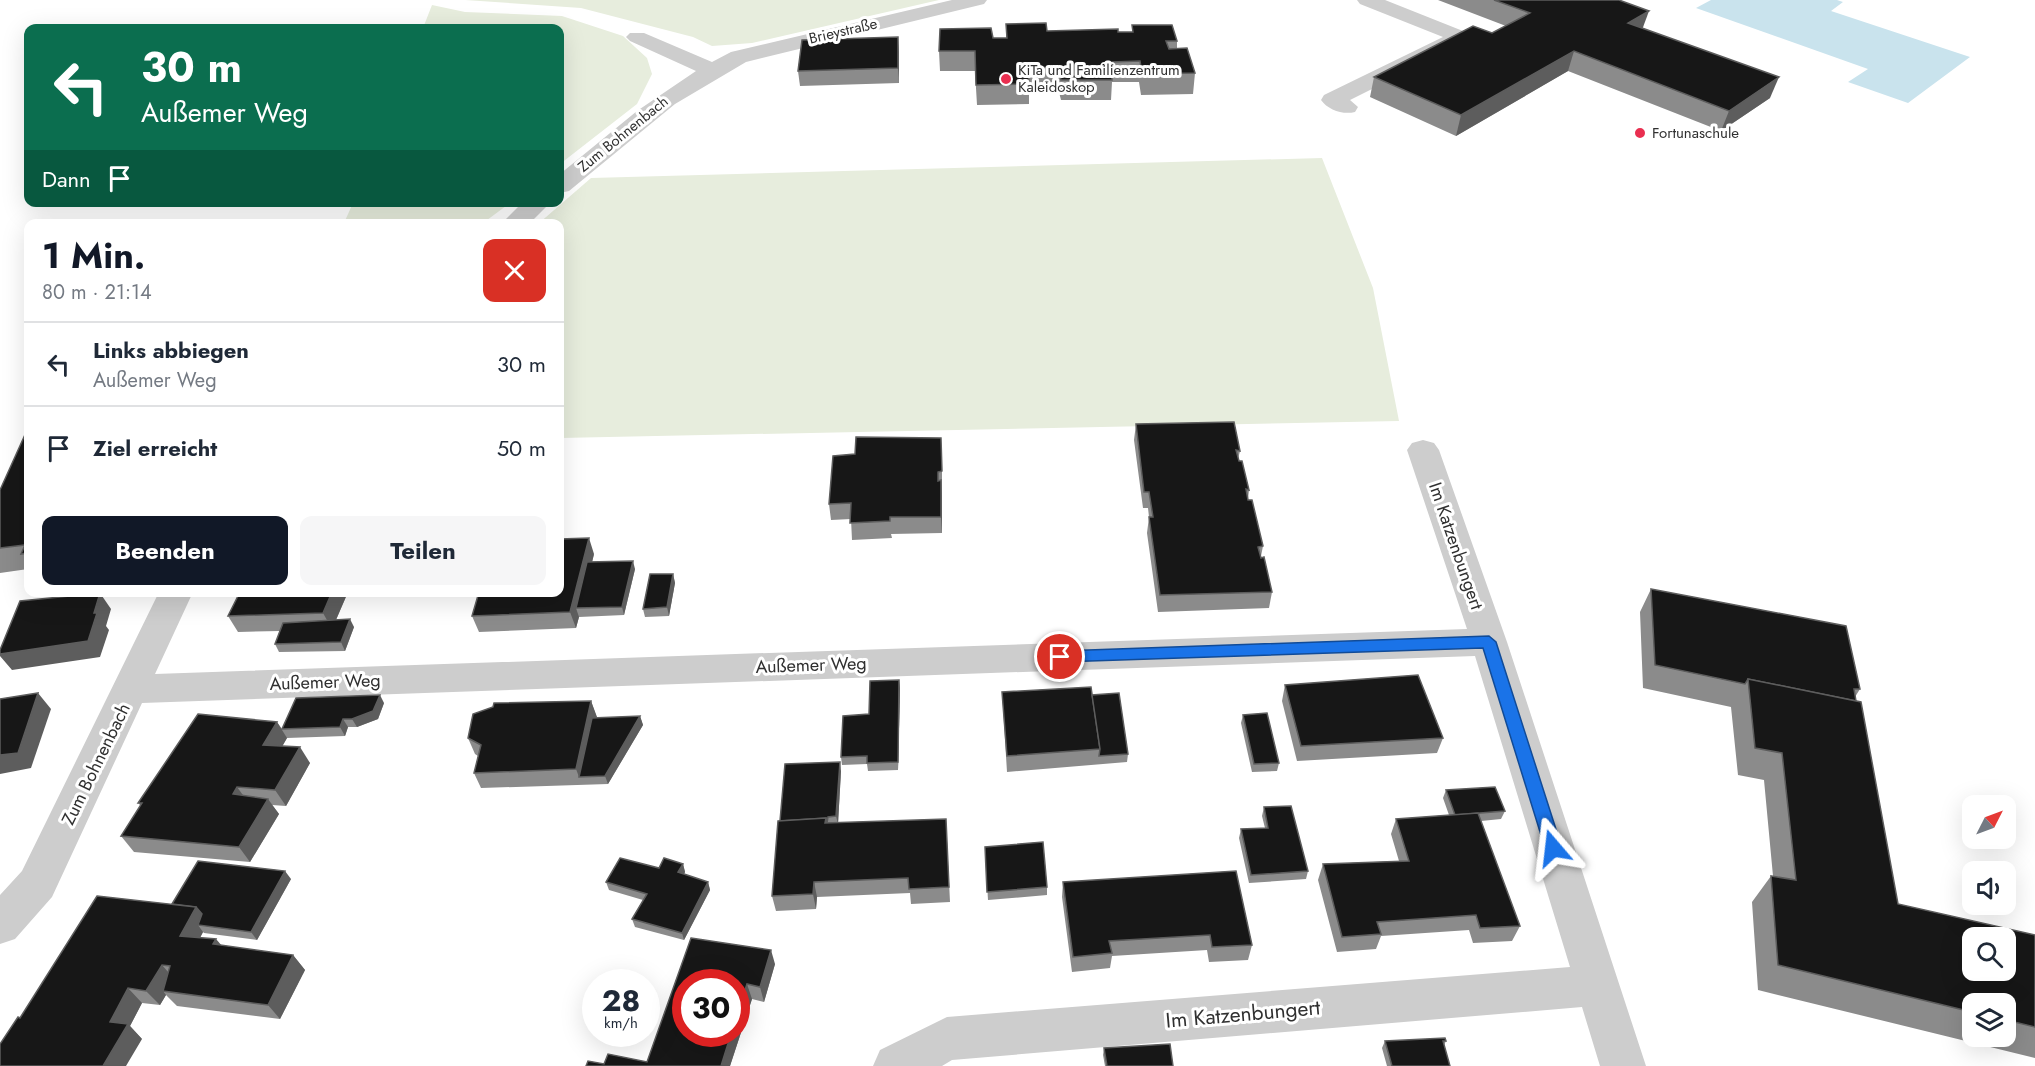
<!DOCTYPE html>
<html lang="de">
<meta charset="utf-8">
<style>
body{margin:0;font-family:Jost,sans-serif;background:#f6f6f7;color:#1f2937;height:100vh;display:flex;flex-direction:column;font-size:22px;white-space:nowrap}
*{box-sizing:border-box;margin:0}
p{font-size:20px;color:#747a83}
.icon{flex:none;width:33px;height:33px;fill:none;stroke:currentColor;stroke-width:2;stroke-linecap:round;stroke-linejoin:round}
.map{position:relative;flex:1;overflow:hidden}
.panel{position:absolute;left:24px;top:219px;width:540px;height:378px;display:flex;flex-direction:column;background:#fff;border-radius:12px;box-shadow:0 6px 24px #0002}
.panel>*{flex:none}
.banner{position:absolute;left:24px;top:24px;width:540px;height:183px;border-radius:12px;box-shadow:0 6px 24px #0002;background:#0b6e4f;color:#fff;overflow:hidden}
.needle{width:39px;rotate:48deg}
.fabs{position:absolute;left:1962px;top:795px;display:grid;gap:12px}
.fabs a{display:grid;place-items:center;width:54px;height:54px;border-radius:12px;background:#fff;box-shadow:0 6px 24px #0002;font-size:30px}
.speed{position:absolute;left:582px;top:969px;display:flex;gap:12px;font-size:30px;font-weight:700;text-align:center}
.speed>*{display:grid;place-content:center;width:78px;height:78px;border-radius:50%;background:#fff;box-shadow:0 6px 24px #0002;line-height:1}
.speed small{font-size:15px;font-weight:400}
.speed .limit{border:9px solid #d22;background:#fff;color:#111}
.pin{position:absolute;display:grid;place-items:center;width:51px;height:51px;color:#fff;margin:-26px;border:3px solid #fff;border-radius:50%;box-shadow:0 2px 6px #0007}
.me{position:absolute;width:66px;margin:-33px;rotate:343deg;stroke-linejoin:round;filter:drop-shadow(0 0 4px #0008)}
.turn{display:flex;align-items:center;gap:21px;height:126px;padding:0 18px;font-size:27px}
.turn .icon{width:78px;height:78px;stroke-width:2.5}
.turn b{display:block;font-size:42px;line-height:51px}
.then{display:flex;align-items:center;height:57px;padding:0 18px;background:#0003;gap:12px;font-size:22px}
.round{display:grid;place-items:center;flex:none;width:63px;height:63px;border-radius:12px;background:#f6f6f7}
.overview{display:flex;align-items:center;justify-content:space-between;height:102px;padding:0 18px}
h1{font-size:36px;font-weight:700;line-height:45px;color:#111827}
.primary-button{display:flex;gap:12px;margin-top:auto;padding:12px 18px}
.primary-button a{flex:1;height:69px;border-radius:12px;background:#111827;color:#fff;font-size:24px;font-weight:700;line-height:69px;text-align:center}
.primary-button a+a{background:#f6f6f7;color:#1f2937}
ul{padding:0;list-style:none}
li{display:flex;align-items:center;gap:18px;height:84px;padding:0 18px;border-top:2px solid #e0e1e3}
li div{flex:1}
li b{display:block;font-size:22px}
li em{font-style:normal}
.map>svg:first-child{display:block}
.green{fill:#e7eddd}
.water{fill:#c9e3ed}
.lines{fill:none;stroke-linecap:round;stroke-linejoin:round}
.minor{fill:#cdcdcd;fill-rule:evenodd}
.wall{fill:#8b8b8b;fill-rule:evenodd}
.shaded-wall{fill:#5d5d5d}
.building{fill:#171717;stroke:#5d5d5d;stroke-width:1.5;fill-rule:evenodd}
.route{fill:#1a73e8;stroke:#114b97;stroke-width:1.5}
.poi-dot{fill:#e92f50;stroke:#fff;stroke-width:2}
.labels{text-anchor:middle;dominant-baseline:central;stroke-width:6;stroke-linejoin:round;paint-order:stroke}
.far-street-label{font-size:15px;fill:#303030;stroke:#fff}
.far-poi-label{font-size:15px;fill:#303030;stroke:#fff;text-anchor:start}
.street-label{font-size:18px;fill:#303030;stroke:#fff}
.near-street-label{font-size:21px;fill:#303030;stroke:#fff}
</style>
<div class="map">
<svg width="2035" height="1066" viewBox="0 0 2035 1066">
<rect width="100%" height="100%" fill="#fff"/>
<g class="green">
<polygon points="465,0 939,0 752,43 712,46 693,37 581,8"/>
<polygon points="432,5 465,12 562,16 623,36 647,58 652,74 637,104 560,164 560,28 423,28"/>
<polygon points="1322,158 1373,288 1399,421 560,438 560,224 538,224 591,178"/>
<polygon points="353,203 353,202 510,203 483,223 344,223"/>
</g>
<polygon class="water" points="1711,0 1837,0 1843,2 1831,11 1970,57 1908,103 1848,82 1868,69 1696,8"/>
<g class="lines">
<g class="minor">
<polygon points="952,0 987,0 984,4 746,62 675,104 569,191 560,193 560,174 637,111 696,71 630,41 626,37 630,33 644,33 712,62 731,52"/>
<path d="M1357 0H1385L1468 33 1472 37 1468 41 1350 100 1358 107 1355 112C1343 115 1328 110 1321 100L1324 95 1443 37 1360 4Z"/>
<polygon points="523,202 551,202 529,224 501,224"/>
<polygon points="1423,440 1434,443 1439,450 1507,642 1646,1066 1600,1066 1582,1007 952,1060 942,1066 873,1066 880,1050 947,1017 1570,967 1475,656 142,703 52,897 15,939 0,944 0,895 22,871 159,592 193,592 155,674 1467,629 1407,450 1412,443"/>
</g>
</g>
<g class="wall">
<polygon points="1438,0 1619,0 1643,28 1770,98 1721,131 1568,71 1456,136 1370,97 1374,77 1492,33 1506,26"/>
<polygon points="1006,24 1047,31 1118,32 1132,32 1132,25 1177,41 1177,49 1195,73 1193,94 1141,95 1139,82 1112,82 1111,100 1061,100 1058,88 1029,88 1029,104 977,105 975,71 940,71 939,51 993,38 1006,38"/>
<polygon points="898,37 899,83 800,86 798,71"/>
<polygon points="1136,424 1240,451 1238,459 1249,490 1248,499 1263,546 1261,556 1272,592 1269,608 1158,612 1147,533 1149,517 1148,508 1143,508 1134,440"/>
<polygon points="28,428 28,569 0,573 0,490"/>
<polygon points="942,454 942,533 891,534 892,538 852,540 851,519 831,520 829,504"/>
<polygon points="594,554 592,562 635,569 624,615 579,617 576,628 479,632 472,616 478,595 477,592 560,592"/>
<polygon points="673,574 675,583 669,616 645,617 643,609"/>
<path d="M1651 589 1860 689 1855 697 1898 904 2035 935V1058L1758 990 1752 902 1771 876H1773L1764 780 1738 775 1731 707 1643 688 1640 612ZM1972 1004H2006V1036H1972Z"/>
<polygon points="240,592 348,592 336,620 354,627 345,651 279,652 275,644 280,631 238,632 228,616"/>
<polygon points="899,680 900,688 898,770 868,771 867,764 842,765 841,757 869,714"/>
<polygon points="1285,685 1443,738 1437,753 1297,761 1282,701"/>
<polygon points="1002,692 1092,695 1128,754 1127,762 1007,772"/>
<polygon points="591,701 597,718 640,716 643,725 608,784 481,788 474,773 478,756 475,754 468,738"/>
<polygon points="384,703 378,719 357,727 348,727 345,736 287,738 282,746 310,763 286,806 272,805 279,814 250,862 134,852 121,836 141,806 138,803 277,722 282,729"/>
<polygon points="1243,715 1279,763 1277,771 1252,772 1241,723"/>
<polygon points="841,771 838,823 946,819 950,902 911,904 910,893 817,897 816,909 776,911 772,896 780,821"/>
<polygon points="1446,790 1505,811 1501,819 1481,821 1520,926 1512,941 1473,943 1469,930 1381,936 1376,949 1337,952 1318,880 1323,864 1399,861 1391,834 1396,819 1449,815 1443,798"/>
<polygon points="1264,807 1308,871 1306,879 1249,883 1239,838 1241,829 1265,828 1262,816"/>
<polygon points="985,847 1047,887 1047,895 988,900"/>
<polygon points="683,864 685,872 684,874 708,882 710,890 684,940 635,927 632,919 643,900 609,890 606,882 659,868"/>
<polygon points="291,879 257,940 204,933 203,932 200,938 221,946 293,955 305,970 280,1019 177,1006 166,995 160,1005 142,1003 130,1026 142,1039 20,1018 172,904"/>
<polygon points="1063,882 1252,945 1248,960 1209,962 1207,950 1112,956 1110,968 1072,972 1062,897"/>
<polygon points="691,938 775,964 764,1002 752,999 730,1066 586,1066 647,1062"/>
<polygon points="1385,1041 1446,1041 1444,1045 1450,1066 1387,1066 1382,1048"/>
<polygon points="1104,1048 1173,1066 1105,1066 1103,1055"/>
</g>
<g class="shaded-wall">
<polygon points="1649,11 1642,30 1628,23"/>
<polygon points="898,37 899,52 899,83 898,68"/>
<polygon points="1574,51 1568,71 1456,136 1461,115"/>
<polygon points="1779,77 1770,98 1721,131 1729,111"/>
<polygon points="941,480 942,496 942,533 941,517"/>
<polygon points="589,538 594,554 581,608 576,608 579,617 576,628 570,612"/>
<polygon points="633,561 635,569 624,615 622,607"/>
<polygon points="673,574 675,583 669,616 667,607"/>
<polygon points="332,592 348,592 332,629 323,613"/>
<polygon points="100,593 111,609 106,626 109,630 100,657 12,670 0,656 0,654 94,613"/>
<polygon points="350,619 354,627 345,651 341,642"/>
<polygon points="899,680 900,688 898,770 898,762"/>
<polygon points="38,693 51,709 31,768 0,774 0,755"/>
<polygon points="380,695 384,703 378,719 357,727 352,719"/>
<polygon points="591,701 597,717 584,776 579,777 576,769"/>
<polygon points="640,716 643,725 608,784 605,776"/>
<polygon points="343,719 348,727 345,736 340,727"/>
<polygon points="277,722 287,738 274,761 263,745"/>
<polygon points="300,747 310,763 286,806 275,790"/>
<polygon points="840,762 841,771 838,824 836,816"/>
<polygon points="237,787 248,802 233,794"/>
<polygon points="268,799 279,814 250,862 239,847"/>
<polygon points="683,864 685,872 681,880 678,872"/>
<polygon points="285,871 291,879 257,940 251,932"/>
<polygon points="708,882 710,890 684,940 682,933"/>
<polygon points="814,882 817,897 816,909 813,894"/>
<polygon points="196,907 208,922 198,925 203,932 193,951 180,936"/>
<polygon points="216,939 229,954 213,944"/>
<polygon points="771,950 775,964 764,1002 760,987"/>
<polygon points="293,955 305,970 280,1019 268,1005"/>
<polygon points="162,965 175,980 163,991 166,995 160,1005 146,991"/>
<polygon points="747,984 752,999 730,1066 721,1066 731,1034 736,1034 736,1018"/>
<polygon points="128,988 142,1003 130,1026 142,1039 126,1066 103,1066 110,1022"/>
</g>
<g class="building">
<polygon points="1494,0 1619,0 1649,11 1628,23 1779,77 1729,111 1574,51 1461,115 1374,77 1473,26 1492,33 1530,13"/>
<polygon points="1046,23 1047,31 1118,29 1118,32 1133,32 1132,25 1172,25 1177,41 1166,41 1169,49 1187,48 1195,73 1142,74 1140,61 1112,62 1112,80 1061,80 1058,67 1028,68 1029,84 976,85 975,51 939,51 940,29 991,28 993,38 1007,38 1006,24"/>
<polygon points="898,37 898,68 798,71 802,40"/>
<polygon points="1234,422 1240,451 1236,450 1239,461 1242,461 1249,490 1246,489 1248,500 1252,500 1263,546 1258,547 1261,558 1264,557 1272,592 1160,595 1149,517 1153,517 1149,492 1144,492 1136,424"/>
<polygon points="28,428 28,553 21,554 25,545 0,548 0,490"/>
<polygon points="856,437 941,438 942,471 938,472 938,481 941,480 941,517 890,517 890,521 850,523 851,503 829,504 833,456 855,454"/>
<polygon points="589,538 570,612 472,616 479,592 560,592 560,539"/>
<polygon points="633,561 622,607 576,608 587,562"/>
<polygon points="650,574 673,574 667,607 643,609"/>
<polygon points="1651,589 1846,626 1860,689 1854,689 1856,701 1748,679 1745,684 1655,665"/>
<polygon points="240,592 332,592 323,613 228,616"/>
<polygon points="100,593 94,613 97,613 88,641 0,654 0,650 20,601"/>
<polygon points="350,619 341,642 275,644 283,623"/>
<polygon points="1418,675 1443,738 1301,746 1285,685"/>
<path d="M1748 679 1861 702 1898 904 2035 935V1027L2006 1020V1004H1972V1012L1778 965 1771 876 1796 880 1782 753 1755 748ZM1972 938H2006V970H1972Z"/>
<polygon points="899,680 898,762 867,763 867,756 841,757 843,716 869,714 870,681"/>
<polygon points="1091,687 1100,749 1007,756 1002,692"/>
<polygon points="38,693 18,753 0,755 0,699"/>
<polygon points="1119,693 1128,754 1099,756 1100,749 1092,695"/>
<polygon points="380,695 373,711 352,719 343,719 340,727 282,729 296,698"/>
<polygon points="591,701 576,769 474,773 481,745 468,738 473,714 493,707 494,703"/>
<polygon points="1267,713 1279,763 1254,764 1243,715"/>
<polygon points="198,714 277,722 263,745 300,747 275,790 237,787 233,794 268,799 239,847 121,836 142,803 138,803 155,778"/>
<polygon points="640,716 605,776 579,777 592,718"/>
<polygon points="840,762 836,816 828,817 827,823 826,818 780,821 785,764"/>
<polygon points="1495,787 1505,811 1455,815 1446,790"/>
<polygon points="1291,806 1308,871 1251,875 1241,829 1268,828 1264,807"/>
<polygon points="1478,813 1520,926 1480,928 1476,915 1377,922 1381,934 1342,937 1323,864 1409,861 1396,819"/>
<polygon points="826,818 825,823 946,819 949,887 909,889 908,878 814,882 813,894 772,896 778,821"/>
<polygon points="1043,842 1047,887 987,892 985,847"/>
<polygon points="620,858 659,868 664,858 683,864 678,872 708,882 682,933 632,919 647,894 606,882"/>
<polygon points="198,861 285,871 251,932 198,925 202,914 196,907 172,904"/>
<polygon points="1236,871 1252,945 1212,947 1210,935 1109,941 1112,953 1073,957 1063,882"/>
<polygon points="97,896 196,907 180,936 216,939 213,944 293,955 268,1005 163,991 170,966 162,965 146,991 128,988 110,1022 128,1024 103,1066 0,1066 0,1044 18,1017 20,1018"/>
<polygon points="691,938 771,950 760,987 747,984 736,1018 736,982 686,982 686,1034 731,1034 721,1066 586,1066 588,1061 604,1064 608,1054 647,1062"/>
<polygon points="1445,1038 1446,1041 1443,1041 1450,1066 1392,1066 1385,1041"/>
<polygon points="1170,1044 1173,1066 1107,1066 1104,1048"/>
</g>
<polygon class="route" points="1489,636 1496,642 1562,848 1559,853 1553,855 1547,853 1545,848 1483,648 1060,662 1053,657 1060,651"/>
<g class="poi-dot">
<circle cx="1006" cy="79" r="6"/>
<circle cx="1640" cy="133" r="6"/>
</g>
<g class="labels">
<g class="far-street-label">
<text transform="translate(843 31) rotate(-13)">Brieystraße</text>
<text transform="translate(623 134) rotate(-39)">Zum Bohnenbach</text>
</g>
<g class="far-poi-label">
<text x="1018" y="70">KiTa und Familienzentrum<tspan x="1018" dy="17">Kaleidoskop</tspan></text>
<text x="1652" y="133">Fortunaschule</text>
</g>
<g class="street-label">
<text transform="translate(1456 546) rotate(71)">Im Katzenbungert</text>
<text transform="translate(811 665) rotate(-2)">Außemer Weg</text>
<text transform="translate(325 682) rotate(-2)">Außemer Weg</text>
<text transform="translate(96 764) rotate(-64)">Zum Bohnenbach</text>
</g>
<g class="near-street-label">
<text transform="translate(1243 1014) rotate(-5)">Im Katzenbungert</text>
</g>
</g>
</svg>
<div class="fabs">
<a><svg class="needle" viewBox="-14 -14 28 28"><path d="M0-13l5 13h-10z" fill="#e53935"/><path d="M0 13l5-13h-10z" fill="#747a83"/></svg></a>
<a><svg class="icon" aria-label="sound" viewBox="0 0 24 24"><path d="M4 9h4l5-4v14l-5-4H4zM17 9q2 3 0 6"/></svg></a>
<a><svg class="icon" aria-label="search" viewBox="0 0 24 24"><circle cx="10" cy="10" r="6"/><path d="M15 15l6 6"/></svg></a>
<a><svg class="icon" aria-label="layers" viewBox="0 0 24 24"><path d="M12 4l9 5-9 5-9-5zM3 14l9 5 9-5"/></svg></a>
</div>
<div class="speed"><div>28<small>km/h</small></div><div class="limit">30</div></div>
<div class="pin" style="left:1060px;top:657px;background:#d93025"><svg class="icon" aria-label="arrive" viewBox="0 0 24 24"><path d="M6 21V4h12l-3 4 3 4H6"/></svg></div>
<svg class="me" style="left:1553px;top:848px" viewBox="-20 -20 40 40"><path d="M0-17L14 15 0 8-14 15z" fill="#1a73e8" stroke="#fff" stroke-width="4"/></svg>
<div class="banner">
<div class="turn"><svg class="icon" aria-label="left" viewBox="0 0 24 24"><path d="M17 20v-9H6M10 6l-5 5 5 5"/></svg><div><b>30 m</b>Außemer Weg</div></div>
<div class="then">Dann<svg class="icon" aria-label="arrive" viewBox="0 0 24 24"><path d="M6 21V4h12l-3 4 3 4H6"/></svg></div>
</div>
<section class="panel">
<div class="overview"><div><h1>1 Min.</h1><p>80 m · 21:14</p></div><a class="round" style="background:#d93025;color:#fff"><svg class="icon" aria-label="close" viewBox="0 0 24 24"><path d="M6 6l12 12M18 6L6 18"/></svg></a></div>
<ul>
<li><svg class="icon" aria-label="left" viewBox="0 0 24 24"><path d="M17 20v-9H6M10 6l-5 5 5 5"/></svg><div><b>Links abbiegen</b><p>Außemer Weg</p></div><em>30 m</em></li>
<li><svg class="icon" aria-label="arrive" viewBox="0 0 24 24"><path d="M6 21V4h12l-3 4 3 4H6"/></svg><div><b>Ziel erreicht</b></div><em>50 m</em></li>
</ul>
<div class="primary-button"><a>Beenden</a><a>Teilen</a></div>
</section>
</div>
